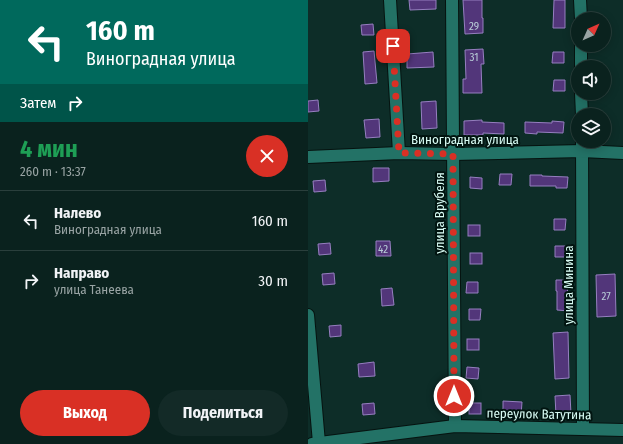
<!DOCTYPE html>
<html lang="ru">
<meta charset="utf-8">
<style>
body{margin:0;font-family:"Fira Sans Condensed",sans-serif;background:#132a27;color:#f1f3f6;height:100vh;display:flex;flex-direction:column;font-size:15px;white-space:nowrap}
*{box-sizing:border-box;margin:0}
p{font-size:13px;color:#99a4a4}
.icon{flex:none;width:22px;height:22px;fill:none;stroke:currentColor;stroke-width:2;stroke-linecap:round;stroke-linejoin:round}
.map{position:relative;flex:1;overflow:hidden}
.side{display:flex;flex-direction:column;background:#0a221e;width:308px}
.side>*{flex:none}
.top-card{background:#00695c;color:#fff;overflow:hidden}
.needle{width:26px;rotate:45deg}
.controls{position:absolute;left:263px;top:12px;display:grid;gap:8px}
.controls a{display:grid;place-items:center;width:40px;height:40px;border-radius:50%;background:#0a221e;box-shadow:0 2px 10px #0003,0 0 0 1px #2a3f3c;font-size:20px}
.pin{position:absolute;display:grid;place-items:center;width:34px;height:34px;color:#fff;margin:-17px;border-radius:8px;box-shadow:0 2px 6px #0006}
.me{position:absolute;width:44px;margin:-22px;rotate:0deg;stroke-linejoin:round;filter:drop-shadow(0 0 3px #0008)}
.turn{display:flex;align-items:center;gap:14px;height:84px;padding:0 20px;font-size:18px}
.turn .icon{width:52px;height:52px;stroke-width:2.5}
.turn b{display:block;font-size:28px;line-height:34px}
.then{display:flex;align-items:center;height:38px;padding:0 20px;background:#0003;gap:8px;font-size:15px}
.round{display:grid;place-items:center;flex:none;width:42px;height:42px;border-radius:21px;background:#132a27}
.overview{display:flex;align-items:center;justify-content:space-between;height:68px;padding:0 20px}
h1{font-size:24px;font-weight:700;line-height:30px;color:#1e9e55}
.primary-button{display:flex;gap:8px;margin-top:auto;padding:8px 20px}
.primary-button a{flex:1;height:46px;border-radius:24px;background:#d93025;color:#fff;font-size:16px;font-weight:700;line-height:46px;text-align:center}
.primary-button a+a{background:#132a27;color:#f1f3f6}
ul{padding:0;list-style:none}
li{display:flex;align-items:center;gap:12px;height:60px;padding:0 20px;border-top:1px solid #2a3f3c}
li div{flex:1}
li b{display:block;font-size:15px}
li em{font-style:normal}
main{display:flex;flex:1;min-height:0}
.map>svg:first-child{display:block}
.building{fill:#52367a;stroke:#967fc0}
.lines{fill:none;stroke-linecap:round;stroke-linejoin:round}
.street-casing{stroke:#061310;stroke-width:14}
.street{stroke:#237266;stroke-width:12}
.route{stroke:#d93025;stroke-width:7;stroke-dasharray:0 12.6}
.labels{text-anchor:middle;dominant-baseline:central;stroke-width:4;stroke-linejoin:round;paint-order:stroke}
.number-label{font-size:11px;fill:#b7cbd6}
.street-label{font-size:13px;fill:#d9fdf5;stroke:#011410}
</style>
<main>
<section class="side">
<div class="top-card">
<div class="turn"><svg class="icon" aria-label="left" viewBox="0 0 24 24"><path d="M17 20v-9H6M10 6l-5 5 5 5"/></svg><div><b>160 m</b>Виноградная улица</div></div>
<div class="then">Затем<svg class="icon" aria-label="right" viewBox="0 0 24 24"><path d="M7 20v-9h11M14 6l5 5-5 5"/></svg></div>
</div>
<div class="overview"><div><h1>4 мин</h1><p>260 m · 13:37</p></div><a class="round" style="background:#d93025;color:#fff"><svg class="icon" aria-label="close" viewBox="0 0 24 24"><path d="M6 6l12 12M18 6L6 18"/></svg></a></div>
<ul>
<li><svg class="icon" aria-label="left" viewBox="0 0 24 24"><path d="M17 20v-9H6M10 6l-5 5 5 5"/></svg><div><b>Налево</b><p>Виноградная улица</p></div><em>160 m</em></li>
<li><svg class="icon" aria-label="right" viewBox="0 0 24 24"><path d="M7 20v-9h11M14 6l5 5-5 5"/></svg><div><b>Направо</b><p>улица Танеева</p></div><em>30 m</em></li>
</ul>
<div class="primary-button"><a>Выход</a><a>Поделиться</a></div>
</section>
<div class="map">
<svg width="315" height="444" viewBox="0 0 315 444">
<rect width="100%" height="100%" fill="#0d2d28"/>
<g class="building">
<polygon points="101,0 128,0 128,9 102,10"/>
<polygon points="155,0 174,0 174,18 175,18 175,33 157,34"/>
<polygon points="246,0 257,0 257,28 245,28"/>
<polygon points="65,24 66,35 54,35 53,25"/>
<polygon points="175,49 176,64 173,64 174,93 155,93 155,79 158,79 157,50"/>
<polygon points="66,51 69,83 57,84 55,52"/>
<polygon points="125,52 126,67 99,68 99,54"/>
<polygon points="245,52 256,52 256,63 244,63"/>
<polygon points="246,80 257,80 257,91 245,91"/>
<polygon points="10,100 11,111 0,112 0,101"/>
<polygon points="128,101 129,128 114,129 113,102"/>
<polygon points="71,119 72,137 58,138 56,120"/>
<polygon points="174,120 174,122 196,123 196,134 175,133 175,135 156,135 156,121"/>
<polygon points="244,121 256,122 255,133 229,132 229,134 217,133 217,122 244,123"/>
<polygon points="65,168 81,168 81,181 65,182"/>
<polygon points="192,174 204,174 203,185 191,185"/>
<polygon points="222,175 234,175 234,176 260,177 259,188 248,188 248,186 222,186"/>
<polygon points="162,177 174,178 174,189 162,188"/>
<polygon points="17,180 18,191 6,192 5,181"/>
<polygon points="246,219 258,219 257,230 246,230"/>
<rect x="160" y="225" width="12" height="11"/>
<polygon points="68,241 82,241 83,256 68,256"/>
<polygon points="22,243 23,254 11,255 10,244"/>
<polygon points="247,246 259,246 258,257 247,257"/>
<rect x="162" y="253" width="12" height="11"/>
<polygon points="26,273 27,284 15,285 14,274"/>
<polygon points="307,274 308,316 289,317 288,275"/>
<polygon points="248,280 260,280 259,300 261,300 261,311 249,310 249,291 248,291"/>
<polygon points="159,282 170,282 170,293 158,293"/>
<polygon points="84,288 86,305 74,306 73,289"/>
<polygon points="161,309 173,309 172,320 161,320"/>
<polygon points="33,325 33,336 22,337 21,326"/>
<polygon points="260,332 261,378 247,379 245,333"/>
<rect x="159" y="339" width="12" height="11"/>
<polygon points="66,362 67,376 51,377 50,364"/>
<polygon points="159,367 171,368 170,379 158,378"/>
<polygon points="262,395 263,414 248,415 247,396"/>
<polygon points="195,401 214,402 213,416 195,416"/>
<polygon points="66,403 67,414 55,415 54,404"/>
<rect x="161" y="403" width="12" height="11"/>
</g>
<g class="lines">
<defs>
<g id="street">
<polyline points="82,0 91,153"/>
<polyline points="144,0 147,426"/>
<polyline points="272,0 273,19"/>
<polyline points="273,45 273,67"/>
<polyline points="273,93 274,115"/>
<polyline points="274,141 275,429"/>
<polyline points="0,157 91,153 145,154 274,151 315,153"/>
<polyline points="0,315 11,443"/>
<polyline points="4,444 147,426 315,430"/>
</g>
</defs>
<use href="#street" class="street-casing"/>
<use href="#street" class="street"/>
</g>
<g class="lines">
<polyline class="route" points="85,46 91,153 145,154 146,396"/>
</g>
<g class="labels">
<g class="number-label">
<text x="166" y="26">29</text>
<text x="166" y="57">31</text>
<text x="75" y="249">42</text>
<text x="298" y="296">27</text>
</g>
<g class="street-label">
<text x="157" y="139">Виноградная улица</text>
<text transform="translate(131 213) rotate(-90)">улица Врубеля</text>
<text transform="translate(260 285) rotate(-90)">улица Минина</text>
<text transform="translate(231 414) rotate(1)">переулок Ватутина</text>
</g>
</g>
</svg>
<div class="controls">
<a><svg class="needle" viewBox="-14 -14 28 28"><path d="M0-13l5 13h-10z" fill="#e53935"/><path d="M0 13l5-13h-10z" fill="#99a4a4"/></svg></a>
<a><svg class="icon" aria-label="sound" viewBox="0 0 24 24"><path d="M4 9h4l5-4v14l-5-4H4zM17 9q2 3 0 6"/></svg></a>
<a><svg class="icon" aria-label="layers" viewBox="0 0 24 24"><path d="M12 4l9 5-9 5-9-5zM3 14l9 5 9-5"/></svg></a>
</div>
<div class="pin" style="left:85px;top:46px;background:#d93025"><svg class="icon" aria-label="arrive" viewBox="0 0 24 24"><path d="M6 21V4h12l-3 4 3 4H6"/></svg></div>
<svg class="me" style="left:146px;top:396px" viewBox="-20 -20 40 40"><circle r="17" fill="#d93025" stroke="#fff" stroke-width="3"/><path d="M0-11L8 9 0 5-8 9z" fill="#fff"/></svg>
</div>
</main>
